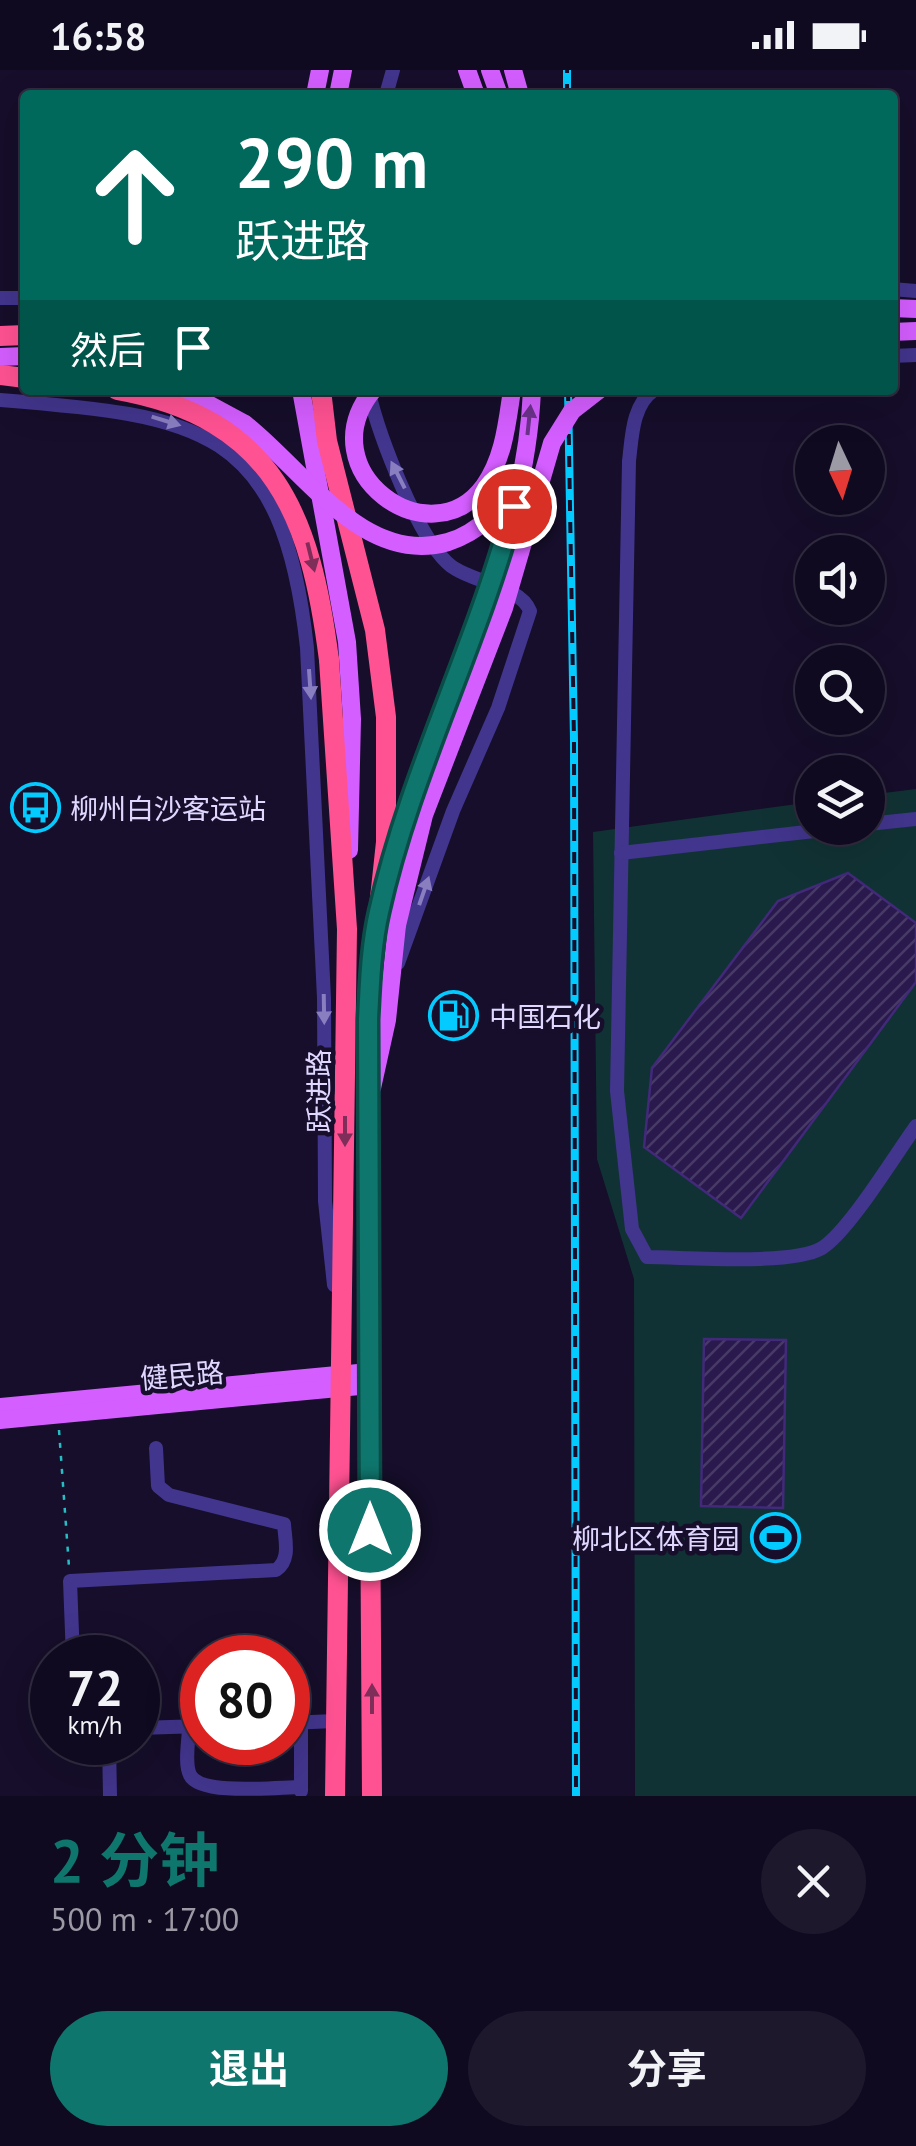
<!DOCTYPE html>
<html lang="zh">
<meta charset="utf-8">
<style>
body{margin:0;font-family:"PT Sans","Noto Sans SC",sans-serif;background:#1e182d;color:#f1f3f6;height:100vh;display:flex;flex-direction:column;font-size:38px;white-space:nowrap}
*{box-sizing:border-box;margin:0}
p{font-size:32px;color:#9c9aa5}
.icon{flex:none;width:55px;height:55px;fill:none;stroke:currentColor;stroke-width:2;stroke-linecap:round;stroke-linejoin:round}
.map{position:relative;height:1726px;overflow:hidden}
.drawer{display:flex;flex-direction:column;background:#100a20;flex:1}
.drawer>*{flex:none}
.banner{position:absolute;left:20px;top:20px;width:878px;height:305px;border-radius:10px;box-shadow:0 10px 40px #0002,0 0 0 2px #302b3e;background:#00695c;color:#fff;overflow:hidden}
.needle{width:65px;rotate:176deg}
.tools{position:absolute;left:795px;top:355px;display:grid;gap:20px}
.tools a{display:grid;place-items:center;width:90px;height:90px;border-radius:50%;background:#100a20;box-shadow:0 10px 40px #0002,0 0 0 2px #302b3e;font-size:50px}
.speed{position:absolute;left:30px;top:1565px;display:flex;gap:20px;font-size:50px;font-weight:700;text-align:center}
.speed>*{display:grid;place-content:center;width:130px;height:130px;border-radius:50%;background:#100a20;box-shadow:0 10px 40px #0002,0 0 0 2px #302b3e;line-height:1}
.speed small{font-size:25px;font-weight:400}
.speed .limit{border:15px solid #d22;background:#fff;color:#111}
.pin{position:absolute;display:grid;place-items:center;width:85px;height:85px;color:#fff;margin:-42px;border:5px solid #fff;border-radius:50%;box-shadow:0 2px 10px #0007}
.me{position:absolute;width:110px;margin:-55px;rotate:0deg;stroke-linejoin:round;filter:drop-shadow(0 0 8px #0008)}
.turn{display:flex;align-items:center;gap:35px;height:210px;padding:0 50px;font-size:45px}
.turn .icon{width:130px;height:130px;stroke-width:2.5}
.turn b{display:block;font-size:70px;line-height:85px}
.then{display:flex;align-items:center;height:95px;padding:0 50px;background:#0003;gap:20px;font-size:38px}
.round{display:grid;place-items:center;flex:none;width:105px;height:105px;border-radius:52px;background:#1e182d}
.overview{display:flex;align-items:center;justify-content:space-between;height:170px;padding:0 50px}
h1{font-size:60px;font-weight:700;line-height:75px;color:#0f766e}
.button{display:flex;gap:20px;margin-top:auto;padding:20px 50px}
.button a{flex:1;height:115px;border-radius:60px;background:#0f766e;color:#fff;font-size:40px;font-weight:700;line-height:115px;text-align:center}
.button a+a{background:#1e182d;color:#f1f3f6}
.status{display:flex;justify-content:space-between;align-items:center;height:70px;padding:0 50px;background:#100a20;direction:ltr}
.status svg{height:28px;fill:currentColor}
.map>svg:first-child{display:block}
.park{fill:#113234}
.building{fill:url(#building-hatch);stroke:#42297a;stroke-width:2.5}
.lines{fill:none;stroke-linecap:round;stroke-linejoin:round}
.path{stroke:#26bdc4;stroke-width:2.5;stroke-dasharray:5 8;stroke-linecap:butt}
.minor{stroke:#42358d;stroke-width:14}
.major{stroke:#d45eff;stroke-width:18}
.highway{stroke:#ff5292;stroke-width:20}
.rail-casing{stroke:#03cbff;stroke-width:8}
.rail{stroke:#160e2a;stroke-width:4;stroke-dasharray:11;stroke-linecap:butt}
.major-bridge{stroke:#d45eff;stroke-width:18}
.highway-bridge{stroke:#ff5292;stroke-width:20}
.oneway{fill:#6b328a}
.oneway2{fill:#897ec0}
.oneway3{fill:#7f2d59}
.route-casing{stroke:#0a4d48;stroke-width:25}
.route{stroke:#0f766e;stroke-width:18}
.labels{text-anchor:middle;dominant-baseline:central;stroke-width:9;stroke-linejoin:round;paint-order:stroke}
.poi-label{font-size:28px;fill:#e0d7ff;stroke:#160e2a;text-anchor:start}
.street-label{font-size:28px;fill:#e0d7ff;stroke:#160e2a}
</style>
<div class="status"><b>16:58</b><svg viewBox="0 0 49 12"><path d="M0 12V9h3v3zM5 12V6h3v6zM10 12V3h3v9zM15 12V0h3v12zM26 1h20v11H26zM47 4h2v5h-2z"/></svg></div>
<div class="map">
<svg width="916" height="1726" viewBox="0 0 916 1726">
<defs>
<pattern id="building-hatch" width="6" height="6" patternUnits="userSpaceOnUse" patternTransform="scale(2.5)"><rect width="6" height="6" fill="#29194c"/><path d="M-1 1l2-2M0 6l6-6M5 7l2-2" fill="none" stroke="#483a67"/></pattern>
</defs>
<rect width="100%" height="100%" fill="#160e2a"/>
<polygon class="park" points="916,719 916,1726 635,1726 634,1209 597,1089 593,762 812,732 812,758 868,758 868,725"/>
<g class="building">
<polygon points="848,803 916,853 916,912 741,1148 644,1077 652,998 778,831"/>
<polygon points="704,1269 786,1270 783,1438 701,1436"/>
</g>
<g class="lines">
<polyline class="path" points="59,1360 69,1497"/>
<g class="minor">
<polyline points="386,25 393,0"/>
<polyline points="892,219 916,221"/>
<polyline points="0,228 25,228"/>
<polyline points="892,286 916,285"/>
<path d="M654 320C632 335 632 367 629 391L617 1021 632 1159 647 1187C686 1187 792 1196 822 1178 849 1161 895 1085 916 1056"/>
<path d="M369 323C379 365 418 470 451 496 473 513 520 515 530 541L498 638 453 741 398 893"/>
<path d="M0 330C199 346 283 354 307 578L324 928 325 1131 334 1215"/>
<polyline points="868,754 916,749"/>
<polyline points="621,783 841,758"/>
<path d="M73 1588 70 1511 276 1500C291 1490 285 1470 284 1454L169 1425 158 1416 156 1378"/>
<polyline points="288,1653 335,1651"/>
<path d="M189 1656C189 1670 184 1693 190 1705 200 1726 278 1717 301 1717"/>
<polyline points="138,1658 202,1656"/>
<polyline points="109,1672 110,1726"/>
<polyline points="301,1721 301,1652"/>
</g>
<g class="major">
<polyline points="467,0 476,25"/>
<polyline points="490,0 499,25"/>
<polyline points="513,0 520,25"/>
<polyline points="315,25 320,0"/>
<polyline points="338,25 343,0"/>
<polyline points="892,238 916,239"/>
<polyline points="892,262 916,261"/>
<polyline points="0,287 25,286"/>
<polyline points="182,320 245,354"/>
<polyline points="301,320 347,572 352,649 349,780"/>
<polyline points="372,1018 387,950 397,855"/>
<polyline points="0,1337 369,1302"/>
<polyline points="0,1350 370,1315"/>
</g>
<g class="highway">
<polyline points="0,266 25,265"/>
<polyline points="0,305 25,308"/>
<polyline points="321,320 327,371 375,560 386,647 386,772 367,949 372,1726"/>
<polyline points="329,590 347,859 335,1726"/>
</g>
<defs>
<g id="rail">
<polyline points="567,25 567,0"/>
<polyline points="568,320 574,671 576,1726"/>
</g>
</defs>
<use href="#rail" class="rail-casing"/>
<use href="#rail" class="rail"/>
<g class="major-bridge">
<path d="M373 320C307 401 430 490 484 416 504 388 507 353 512 320"/>
<path d="M245 354C303 399 364 497 448 472 480 462 498 441 514 412"/>
<path d="M378 843C395 782 413 722 436 662 478 552 527 441 532 320"/>
<polyline points="397,855 424,745 504,538 552,373 572,341 599,320"/>
</g>
<path class="highway-bridge" d="M117 320C275 348 311 447 329 590"/>
</g>
<defs><path id="oneway-solid" d="M-6-.8H1V-3.2L6.5 0L1 3.2V.8H-6Z" transform="scale(2.5)"/></defs>
<use class="oneway" href="#oneway-solid" transform="translate(529 350) rotate(-84)"/>
<g class="oneway2">
<use href="#oneway-solid" transform="translate(166 351) rotate(17)"/>
<use href="#oneway-solid" transform="translate(398 405) rotate(-117)"/>
<use href="#oneway-solid" transform="translate(310 614) rotate(86)"/>
<use href="#oneway-solid" transform="translate(424 821) rotate(-71)"/>
<use href="#oneway-solid" transform="translate(324 939) rotate(89)"/>
</g>
<g class="oneway3">
<use href="#oneway-solid" transform="translate(311 487) rotate(76)"/>
<use href="#oneway-solid" transform="translate(345 1061) rotate(90)"/>
<use href="#oneway-solid" transform="translate(372 1629) rotate(-90)"/>
</g>
<g class="lines">
<defs>
<path id="route" d="M370 1460 368 949C370 913 371 877 379 842 410 702 478 574 514 436"/>
</defs>
<use href="#route" class="route-casing"/>
<use href="#route" class="route"/>
</g>
<defs>
<symbol id="bus-ring" viewBox="-11 -11 22 22"><circle r="9.5" fill="#160e2a" stroke="#03cbff" stroke-width="1.5"/><path d="M-5-6H5V4H4V6H2V4H-2V6H-4V4H-5ZM-3.5-4V0h7V-4ZM-3.5 1.2v1.5H-2V1.2ZM2 1.2v1.5H3.5V1.2Z" fill="#03cbff"/></symbol>
<symbol id="fuel-ring" viewBox="-11 -11 22 22"><circle r="9.5" fill="#160e2a" stroke="#03cbff" stroke-width="1.5"/><path d="M-5.5-6h7V0h2V4h1.3V-2.5L3-4.5l.8-.8L6-3V5H2.5V1h-1V6h-7ZM-4.2-4.7v3.2H.2V-4.7Z" fill="#03cbff"/></symbol>
<symbol id="stadium-ring" viewBox="-11 -11 22 22"><circle r="9.5" fill="#160e2a" stroke="#03cbff" stroke-width="1.5"/><path d="M0-5a6.5 5 0 1 0 0 10a6.5 5 0 1 0 0-10ZM-3.5-1.8h7v3.6h-7Z" fill="#03cbff"/></symbol>
</defs>
<g fill-rule="evenodd">
<use href="#bus-ring" x="8" y="710" width="55" height="55"/>
<use href="#fuel-ring" x="426" y="918" width="55" height="55"/>
<use href="#stadium-ring" x="748" y="1440" width="55" height="55"/>
</g>
<g class="labels">
<g class="poi-label">
<text x="70" y="738">柳州白沙客运站</text>
<text x="489" y="946">中国石化</text>
<text x="740" y="1468" text-anchor="end">柳北区体育园</text>
</g>
<g class="street-label">
<text transform="translate(318 1021) rotate(-90)">跃进路</text>
<text transform="translate(182 1305) rotate(-5)">健民路</text>
</g>
</g>
</svg>
<div class="tools">
<a><svg class="needle" viewBox="-14 -14 28 28"><path d="M0-13l5 13h-10z" fill="#e53935"/><path d="M0 13l5-13h-10z" fill="#9c9aa5"/></svg></a>
<a><svg class="icon" aria-label="sound" viewBox="0 0 24 24"><path d="M4 9h4l5-4v14l-5-4H4zM17 9q2 3 0 6"/></svg></a>
<a><svg class="icon" aria-label="search" viewBox="0 0 24 24"><circle cx="10" cy="10" r="6"/><path d="M15 15l6 6"/></svg></a>
<a><svg class="icon" aria-label="layers" viewBox="0 0 24 24"><path d="M12 4l9 5-9 5-9-5zM3 14l9 5 9-5"/></svg></a>
</div>
<div class="speed"><div>72<small>km/h</small></div><div class="limit">80</div></div>
<div class="pin" style="left:514px;top:436px;background:#d93025"><svg class="icon" aria-label="arrive" viewBox="0 0 24 24"><path d="M6 21V4h12l-3 4 3 4H6"/></svg></div>
<svg class="me" style="left:370px;top:1460px" viewBox="-20 -20 40 40"><circle r="17" fill="#0f766e" stroke="#fff" stroke-width="3"/><path d="M0-11L8 9 0 5-8 9z" fill="#fff"/></svg>
<div class="banner">
<div class="turn"><svg class="icon" aria-label="ahead" viewBox="0 0 24 24"><path d="M12 20V5M6 11l6-6 6 6"/></svg><div><b>290 m</b>跃进路</div></div>
<div class="then">然后<svg class="icon" aria-label="arrive" viewBox="0 0 24 24"><path d="M6 21V4h12l-3 4 3 4H6"/></svg></div>
</div>
</div>
<section class="drawer">
<div class="overview"><div><h1>2 分钟</h1><p>500 m · 17:00</p></div><a class="round"><svg class="icon" aria-label="close" viewBox="0 0 24 24"><path d="M6 6l12 12M18 6L6 18"/></svg></a></div>
<div class="button"><a>退出</a><a>分享</a></div>
</section>
